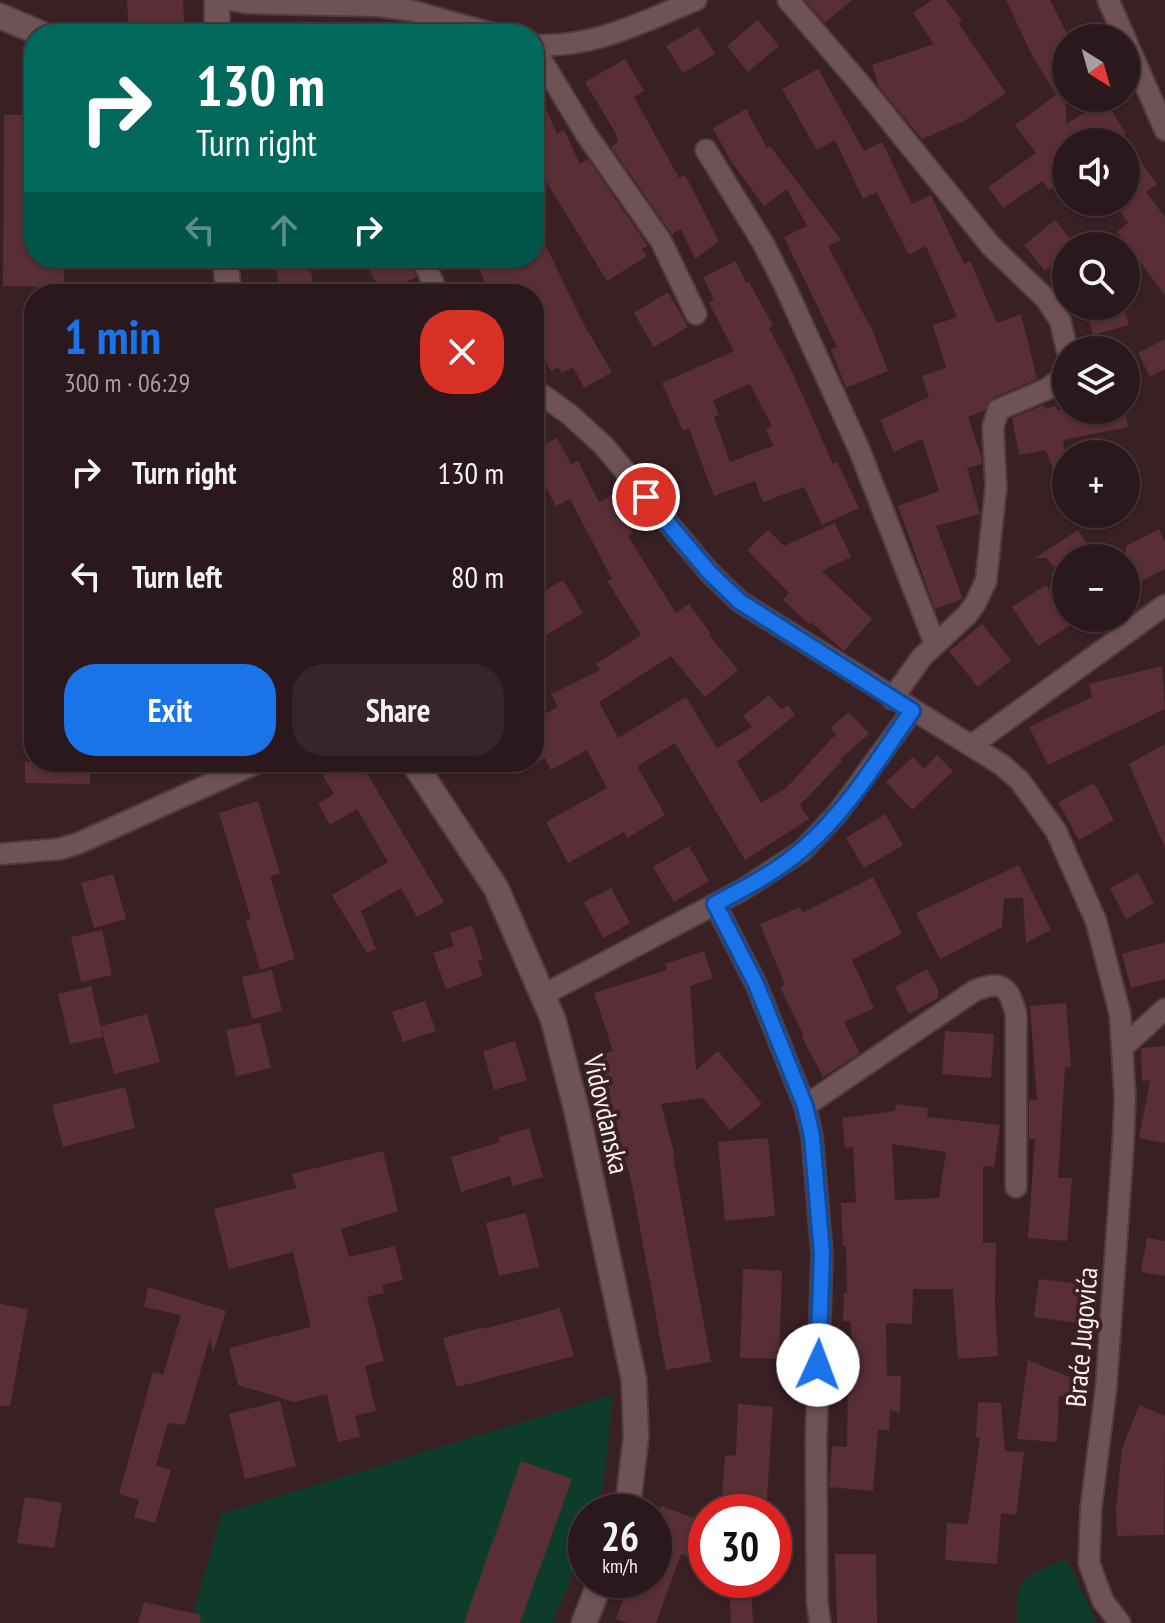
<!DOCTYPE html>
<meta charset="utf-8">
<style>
body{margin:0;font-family:"PT Sans Narrow",sans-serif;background:#372529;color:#f1f3f6;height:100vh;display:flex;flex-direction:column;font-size:30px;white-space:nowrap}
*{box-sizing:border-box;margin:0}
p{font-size:26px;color:#a6a0a3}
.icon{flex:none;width:44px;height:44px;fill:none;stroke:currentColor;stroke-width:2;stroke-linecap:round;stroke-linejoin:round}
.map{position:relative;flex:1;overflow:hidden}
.drawer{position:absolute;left:24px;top:284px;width:520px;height:488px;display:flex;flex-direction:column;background:#2b181c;border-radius:32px;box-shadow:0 2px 6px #0004,0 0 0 2px #47373b}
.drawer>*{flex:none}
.top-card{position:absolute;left:24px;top:24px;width:520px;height:244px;border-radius:32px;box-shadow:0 2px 6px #0004,0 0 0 2px #47373b;background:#00695c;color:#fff;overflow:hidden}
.needle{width:52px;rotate:143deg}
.buttons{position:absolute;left:1052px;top:24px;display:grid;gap:16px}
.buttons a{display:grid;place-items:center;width:88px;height:88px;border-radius:50%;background:#2b181c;box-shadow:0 2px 6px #0004,0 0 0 2px #47373b;font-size:40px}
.speed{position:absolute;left:568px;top:1494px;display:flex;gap:16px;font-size:40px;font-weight:700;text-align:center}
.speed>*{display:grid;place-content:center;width:104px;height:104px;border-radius:50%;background:#2b181c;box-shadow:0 2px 6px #0004,0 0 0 2px #47373b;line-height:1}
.speed small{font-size:20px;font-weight:400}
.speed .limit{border:12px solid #d22;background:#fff;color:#111}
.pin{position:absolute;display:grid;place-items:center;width:68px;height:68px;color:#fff;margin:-34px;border:4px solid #fff;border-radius:50%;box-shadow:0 2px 8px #0007}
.me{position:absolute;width:88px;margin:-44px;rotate:2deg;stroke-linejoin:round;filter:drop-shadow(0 0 6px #0008)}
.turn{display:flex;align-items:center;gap:28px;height:168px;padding:0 40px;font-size:36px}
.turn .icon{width:104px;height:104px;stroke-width:2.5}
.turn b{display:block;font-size:56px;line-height:68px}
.lanes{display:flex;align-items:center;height:76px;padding:0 40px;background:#0003;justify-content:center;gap:40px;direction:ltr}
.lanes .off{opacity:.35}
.round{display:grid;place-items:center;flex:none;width:84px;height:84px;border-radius:32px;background:#372529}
.head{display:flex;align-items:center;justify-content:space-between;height:136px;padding:0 40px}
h1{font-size:48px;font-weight:800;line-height:60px;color:#1a73e8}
.cta{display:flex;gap:16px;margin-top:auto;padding:16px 40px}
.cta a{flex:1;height:92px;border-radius:32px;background:#1a73e8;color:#fff;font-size:32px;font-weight:800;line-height:92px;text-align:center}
.cta a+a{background:#372529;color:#f1f3f6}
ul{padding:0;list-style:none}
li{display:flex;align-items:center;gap:24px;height:104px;padding:0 40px}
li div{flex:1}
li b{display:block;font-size:30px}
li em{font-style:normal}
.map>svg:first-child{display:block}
.green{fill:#0e3c2a}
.building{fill:#592e37;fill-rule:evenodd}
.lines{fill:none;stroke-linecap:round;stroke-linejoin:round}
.minor-casing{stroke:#503c40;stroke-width:24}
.tertiary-casing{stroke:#503c40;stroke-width:28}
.minor{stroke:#6e5256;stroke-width:20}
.tertiary{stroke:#6e5256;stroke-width:24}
.route-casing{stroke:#114b97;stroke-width:20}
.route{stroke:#1a73e8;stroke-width:14}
.labels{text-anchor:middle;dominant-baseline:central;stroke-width:8;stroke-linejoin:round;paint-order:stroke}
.street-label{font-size:28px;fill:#fef0f2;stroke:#392025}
</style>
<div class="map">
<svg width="1165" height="1623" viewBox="0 0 1165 1623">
<rect width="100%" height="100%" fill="#392025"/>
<g class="green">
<path d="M612 1395C609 1435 607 1474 596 1512H586V1543L552 1623H191L221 1514Z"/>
<path d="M1066 1559 1097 1623H1017C1014 1575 1025 1577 1066 1559Z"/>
</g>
<g class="building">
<polygon points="127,0 183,0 185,34 129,34"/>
<polygon points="805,0 852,0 825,23"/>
<polygon points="932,0 946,0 962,21 959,24 1006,93 964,121 922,139 879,87 872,65 934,44 913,13"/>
<polygon points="1006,0 1050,0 1066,32 1066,124 1105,100 1126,134 1114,142 1066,142 1066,179 1049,190 1043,181 1003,208 988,187 1036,153 1015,125 1056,95 1031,53"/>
<polygon points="758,20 779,46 748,72 727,46"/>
<polygon points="698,27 715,54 683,73 666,46"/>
<polygon points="625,59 644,91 634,97 679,178 685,175 719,241 695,259 681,229 672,234 611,147 618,142 615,132 585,82"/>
<polygon points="818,69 864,151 882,142 912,204 931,195 964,264 970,261 997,323 1021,314 1037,379 993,398 984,411 968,417 982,459 982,464 967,468 980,514 936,526 963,599 935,609 898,506 939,491 922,439 894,452 880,420 929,397 922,376 946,368 933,325 957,317 926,246 909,255 877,192 863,199 835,140 817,150 782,89"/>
<polygon points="534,82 557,134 564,130 580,164 588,159 648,246 642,249 647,256 607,281 534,161"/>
<polygon points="746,109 767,148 770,146 841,240 828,246 873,332 888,371 846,388 831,350 837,347 784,237 807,226 787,189 764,206 730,160 713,128"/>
<polygon points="4,115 34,115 34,258 64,258 64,287 3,286"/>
<polygon points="1126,140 1157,184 1146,192 1165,217 1165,295 1117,232 1128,223 1114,202 1126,202"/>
<polygon points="1055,220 1076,246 1066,246 1066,254 1045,271 1024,245"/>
<polygon points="534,221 583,323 612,372 584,388 573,367 562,373 558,367 551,371 534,342 534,294 491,294 474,258 534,258"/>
<polygon points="274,258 308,258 314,289 281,294"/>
<polygon points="363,258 409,258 416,277 382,294"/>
<path d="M736 261 746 283 749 282 773 326 769 328 793 374 833 464 837 462 859 508 822 525 804 487 763 502 755 481 714 496 689 428 683 431 662 383 734 351 709 303 714 300 703 277ZM750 384 772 426 766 429 773 446 730 462 714 417 719 415 713 400Z"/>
<polygon points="668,292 688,327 654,347 634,313"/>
<polygon points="1085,306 1123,306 1129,325 1093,335"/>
<polygon points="1165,339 1165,369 1150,377 1138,353"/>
<polygon points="1043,405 1044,409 1056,406 1057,410 1125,410 1128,427 1063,440 1066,457 1066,489 1061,491 1046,450 1019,455 1012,418"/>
<polygon points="557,438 571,464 578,461 599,502 612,495 633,533 628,536 676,613 689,604 711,634 709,635 738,670 705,697 671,656 599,702 618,738 686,697 717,748 752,727 743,716 769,695 781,709 788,705 795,715 737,762 761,803 786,788 836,734 830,728 849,712 869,734 840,759 842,761 800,805 809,819 745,860 675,743 639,765 638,768 665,815 627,838 624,832 568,863 546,822 607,788 587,750 551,770 545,758 534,764 534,720 558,707 551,694 600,670 596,664 641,635 607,581 612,579 570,499 556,506 534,465 534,450"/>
<polygon points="835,523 851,557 822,571 872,619 844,651 811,622 809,624 783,600 789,593 747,550 768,530 784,546"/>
<polygon points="1159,529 1165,542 1165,569 1126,589 1126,546"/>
<polygon points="1078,530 1096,558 1066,558 1066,563 1053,567 1047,558 1035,558"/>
<polygon points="563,580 583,613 534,642 534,597"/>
<polygon points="1046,585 1072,624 1038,646 1012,607"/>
<polygon points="982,624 1011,660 978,687 949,651"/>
<polygon points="1162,666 1165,709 1048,765 1029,727 1092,697 1089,684"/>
<polygon points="1165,744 1165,848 1129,764"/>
<polygon points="937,755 953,771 912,810 886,782 913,757 924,769"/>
<polygon points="25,762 90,762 90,784 25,783"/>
<polygon points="342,762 360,762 444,902 417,917 401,888 361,911 376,949 367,953 332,895 388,862 357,809 330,825 318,804 334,794 322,774"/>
<polygon points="1094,783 1114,820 1079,840 1058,802"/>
<polygon points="258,801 280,873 270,876 295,959 260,970 246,921 251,919 219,813"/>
<polygon points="885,814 903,845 864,868 846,838"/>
<polygon points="689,846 709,881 674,902 653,867"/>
<polygon points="1019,865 1051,930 1026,943 1023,898 1004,898 1002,927 940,959 916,913"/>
<polygon points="1138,873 1154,903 1126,919 1110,888"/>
<polygon points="113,874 126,919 94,928 81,883"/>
<polygon points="873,877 902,934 852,960 874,1008 844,1022 860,1053 823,1077 802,1037 804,1036 780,987 785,985 760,924 800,907 802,913"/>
<polygon points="611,888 630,923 603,938 584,902"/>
<polygon points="472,925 483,959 478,961 483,976 446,989 433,953 454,946 450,933"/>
<polygon points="102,930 112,975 81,982 71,937"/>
<polygon points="1165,942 1165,979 1131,988 1122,954"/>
<polygon points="704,951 713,978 690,986 696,1070 718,1051 762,1104 730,1130 703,1098 661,1104 675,1156 673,1156 711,1362 666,1370 631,1179 595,1056 613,1051 594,993 667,970 665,964"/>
<polygon points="927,969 938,990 938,998 909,1014 895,987"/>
<polygon points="272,970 282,1011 252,1019 242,977"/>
<polygon points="91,986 103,1037 70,1044 58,994"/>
<polygon points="425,1001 436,1031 403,1042 392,1012"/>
<polygon points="1066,1003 1071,1066 1065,1067 1058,1178 1072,1178 1067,1241 1028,1238 1035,1139 1029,1139 1029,1099 1037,1100 1030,1006"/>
<polygon points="147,1014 160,1062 114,1074 101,1026"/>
<polygon points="260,1023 271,1068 236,1076 226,1030"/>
<polygon points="945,1031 994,1034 991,1078 942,1074"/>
<polygon points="515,1041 527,1080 494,1090 483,1051"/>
<polygon points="1165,1046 1165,1143 1139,1138 1150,1080 1142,1081 1141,1048"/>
<polygon points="125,1087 135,1128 63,1147 52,1105"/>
<path d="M896 1104 928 1108 927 1117 1000 1125 994 1167 983 1166V1243H996L995 1303 998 1356 958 1359 953 1289H913L912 1324 886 1323 887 1376H901L900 1413 890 1410 889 1430H878L873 1491 829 1487 832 1446 847 1447 848 1376H852L851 1321H843L844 1293H847L846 1246 843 1247 841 1203 856 1202 853 1147 845 1148 842 1118 895 1111ZM892 1144 946 1152 939 1198 895 1200Z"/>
<polygon points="529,1128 543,1177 513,1186 510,1176 461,1192 451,1157 500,1142 499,1137"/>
<polygon points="768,1138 775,1216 725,1221 718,1142"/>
<polygon points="383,1151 398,1211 341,1229 349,1257 395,1246 403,1280 382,1285 384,1293 367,1297 384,1361 365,1366 376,1411 355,1416 360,1437 338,1442 327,1394 294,1402 238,1385 229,1348 311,1327 293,1252 229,1269 214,1209 296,1188 292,1174"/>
<polygon points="526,1213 539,1267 499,1276 486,1223"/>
<polygon points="1147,1238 1165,1241 1165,1276 1141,1272"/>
<polygon points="743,1269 782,1271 779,1359 740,1358"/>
<polygon points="1039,1279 1082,1284 1077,1323 1034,1317"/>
<polygon points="148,1287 226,1311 213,1353 210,1338 185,1425 168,1423 156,1465 171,1470 155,1523 134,1517 139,1500 119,1494 153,1372 163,1375 181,1315 144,1307"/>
<polygon points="0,1304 28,1309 10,1406 0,1406"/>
<polygon points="560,1308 574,1356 457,1387 443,1338 484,1327 484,1329"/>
<polygon points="1028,1360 1076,1380 1077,1396 1059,1396 1057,1442 1017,1439"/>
<polygon points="280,1401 296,1466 245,1479 229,1414"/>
<polygon points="978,1402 1001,1403 1005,1451 1024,1452 1016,1515 1001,1513 997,1564 945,1560 947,1523 968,1524 980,1438 976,1437"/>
<polygon points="738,1404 773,1407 766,1512 721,1512 725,1456 736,1455"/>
<polygon points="1139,1405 1165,1416 1164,1535 1117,1536 1116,1508 1122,1449"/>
<polygon points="521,1461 572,1479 520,1623 464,1623"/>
<polygon points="25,1497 62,1503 54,1548 17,1543"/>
<polygon points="661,1506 705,1522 692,1558 681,1554 656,1623 627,1623 616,1619 630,1580 654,1580 654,1527"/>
<polygon points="835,1554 876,1554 877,1623 837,1623"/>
<polygon points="729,1580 751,1580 753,1623 731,1623"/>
<polygon points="144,1602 201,1615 200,1623 138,1623"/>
</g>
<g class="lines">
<defs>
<g id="minor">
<polyline points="231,0 247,3 378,6 409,10 494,34"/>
<polyline points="788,0 861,85 991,246 1046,299 1060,320 1067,350"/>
<polyline points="1108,0 1125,38"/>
<polyline points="1126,41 1165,130"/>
<path d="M534 45C595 48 642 22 696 0"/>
<polyline points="534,48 586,134 661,241 696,314"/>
<polyline points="706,150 763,243 784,284 859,449 935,644"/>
<polyline points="422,258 438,294"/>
<polyline points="534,389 569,414 604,446 709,572 739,601 1002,765 1020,781 1056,831 1096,921 1120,1014 1125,1097 1123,1147 1106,1388 1091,1508 1089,1563 1103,1601 1120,1623"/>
<polyline points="892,699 922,657 967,615 975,604 986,581 996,487 993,427 998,410 1047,389 1066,375"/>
<polyline points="972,745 1165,605"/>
<polyline points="0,854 60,849 79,843 259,762"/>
<polyline points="715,904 756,984 805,1106 812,1136 822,1254 816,1440 817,1600 820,1623"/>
<polyline points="543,995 742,890 802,851 837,814 912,711"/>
<polyline points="1123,1047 1165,1009"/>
<path d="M805 1106 974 991C1002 979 1009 987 1016 1014V1187"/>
</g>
<g id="tertiary">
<polyline points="217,0 217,34"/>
<polyline points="0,16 42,34"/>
<polyline points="225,258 229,294"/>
<polyline points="413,762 496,888 553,1019 577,1112 634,1380 636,1437 629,1495 624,1512"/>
<polyline points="584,1623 601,1580"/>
</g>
</defs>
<use href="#minor" class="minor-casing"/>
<use href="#tertiary" class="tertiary-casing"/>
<use href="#minor" class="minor"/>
<use href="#tertiary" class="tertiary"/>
</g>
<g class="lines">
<defs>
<path id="route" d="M646 497 709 572 739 601 912 711C879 758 848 810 804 848 778 871 745 888 715 904L756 984 805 1106 812 1136 822 1254 818 1365"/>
</defs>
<use href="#route" class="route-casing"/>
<use href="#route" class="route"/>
</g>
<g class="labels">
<g class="street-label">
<text transform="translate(607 1114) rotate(77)">Vidovdanska</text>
<text transform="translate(1081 1337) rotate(-85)">Braće Jugovića</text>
</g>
</g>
</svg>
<div class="buttons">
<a><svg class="needle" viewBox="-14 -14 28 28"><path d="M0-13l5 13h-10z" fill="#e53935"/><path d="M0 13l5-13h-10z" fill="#a6a0a3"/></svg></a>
<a><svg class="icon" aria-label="sound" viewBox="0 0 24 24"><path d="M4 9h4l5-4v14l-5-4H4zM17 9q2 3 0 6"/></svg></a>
<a><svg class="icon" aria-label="search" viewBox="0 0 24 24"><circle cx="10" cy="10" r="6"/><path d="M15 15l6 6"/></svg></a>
<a><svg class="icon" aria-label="layers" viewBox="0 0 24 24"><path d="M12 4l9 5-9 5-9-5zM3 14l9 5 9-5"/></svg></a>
<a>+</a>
<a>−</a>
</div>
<div class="speed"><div>26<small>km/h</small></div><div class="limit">30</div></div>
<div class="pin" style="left:646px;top:497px;background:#d93025"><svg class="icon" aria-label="arrive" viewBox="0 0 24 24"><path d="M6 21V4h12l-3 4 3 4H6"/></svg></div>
<svg class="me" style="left:818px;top:1365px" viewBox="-20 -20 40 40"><circle r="19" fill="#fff"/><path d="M0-13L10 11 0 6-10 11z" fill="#1a73e8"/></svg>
<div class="top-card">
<div class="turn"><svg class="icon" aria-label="right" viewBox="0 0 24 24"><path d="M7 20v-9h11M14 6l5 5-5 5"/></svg><div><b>130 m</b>Turn right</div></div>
<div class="lanes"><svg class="icon off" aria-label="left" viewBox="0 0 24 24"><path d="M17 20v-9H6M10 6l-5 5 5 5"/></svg><svg class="icon off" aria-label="ahead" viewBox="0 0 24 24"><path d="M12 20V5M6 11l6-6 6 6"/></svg><svg class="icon" aria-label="right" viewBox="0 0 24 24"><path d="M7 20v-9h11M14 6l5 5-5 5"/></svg></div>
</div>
<section class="drawer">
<div class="head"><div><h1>1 min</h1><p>300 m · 06:29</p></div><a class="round" style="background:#d93025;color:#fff"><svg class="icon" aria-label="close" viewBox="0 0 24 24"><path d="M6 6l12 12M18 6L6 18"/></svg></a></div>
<ul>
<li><svg class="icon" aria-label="right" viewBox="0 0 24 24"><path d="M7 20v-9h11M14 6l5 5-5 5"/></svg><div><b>Turn right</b></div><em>130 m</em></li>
<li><svg class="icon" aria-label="left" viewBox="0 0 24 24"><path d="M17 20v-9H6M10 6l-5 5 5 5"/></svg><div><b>Turn left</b></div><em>80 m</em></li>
</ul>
<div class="cta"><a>Exit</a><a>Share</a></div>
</section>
</div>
